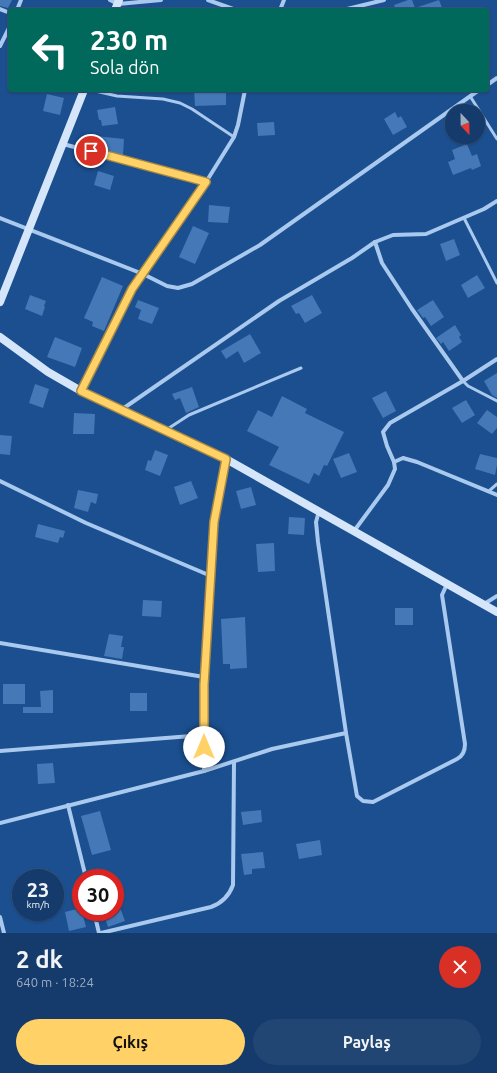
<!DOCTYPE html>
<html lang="tr">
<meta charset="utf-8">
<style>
body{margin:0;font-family:Ubuntu,sans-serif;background:#214673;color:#f1f3f6;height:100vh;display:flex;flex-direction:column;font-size:15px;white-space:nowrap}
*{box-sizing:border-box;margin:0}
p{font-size:13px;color:#9dadc1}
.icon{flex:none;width:22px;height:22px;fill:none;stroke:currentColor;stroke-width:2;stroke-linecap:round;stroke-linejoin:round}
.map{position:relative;height:933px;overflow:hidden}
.drawer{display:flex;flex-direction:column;background:#143b6b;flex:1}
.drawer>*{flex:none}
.banner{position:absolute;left:8px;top:8px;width:481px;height:84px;border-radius:4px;box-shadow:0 1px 3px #0004,0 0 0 1px #33557e;background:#00695c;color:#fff;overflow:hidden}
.needle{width:26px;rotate:158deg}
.controls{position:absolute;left:445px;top:104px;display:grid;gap:8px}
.controls a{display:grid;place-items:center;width:40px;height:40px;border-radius:50%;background:#143b6b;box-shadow:0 1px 3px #0004,0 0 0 1px #33557e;font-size:20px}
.speed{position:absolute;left:12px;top:869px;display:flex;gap:8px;font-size:20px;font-weight:700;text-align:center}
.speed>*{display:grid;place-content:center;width:52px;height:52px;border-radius:50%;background:#143b6b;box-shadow:0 1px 3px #0004,0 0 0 1px #33557e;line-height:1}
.speed small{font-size:10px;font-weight:400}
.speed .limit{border:6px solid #d22;background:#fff;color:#111}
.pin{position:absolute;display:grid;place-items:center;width:34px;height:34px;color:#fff;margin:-17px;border:2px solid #fff;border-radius:50%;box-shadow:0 1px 4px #0007}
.me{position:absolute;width:44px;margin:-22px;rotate:0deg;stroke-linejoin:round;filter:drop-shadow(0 0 3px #0008)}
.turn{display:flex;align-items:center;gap:14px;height:84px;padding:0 16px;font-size:18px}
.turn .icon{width:52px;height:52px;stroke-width:2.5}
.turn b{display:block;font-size:28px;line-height:34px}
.round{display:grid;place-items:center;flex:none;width:42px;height:42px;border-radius:21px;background:#214673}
.head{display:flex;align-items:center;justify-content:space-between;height:68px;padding:0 16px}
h1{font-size:24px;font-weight:700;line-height:30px}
.primary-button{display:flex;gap:8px;margin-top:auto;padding:8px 16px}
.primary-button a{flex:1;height:46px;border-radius:24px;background:#ffd166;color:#111;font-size:16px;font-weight:700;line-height:46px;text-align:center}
.primary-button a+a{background:#214673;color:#f1f3f6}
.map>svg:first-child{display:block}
.building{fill:#4478b7}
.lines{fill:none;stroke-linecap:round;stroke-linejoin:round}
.lane{stroke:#a9c9ee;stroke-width:3}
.street{stroke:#a9c9ee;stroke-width:4}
.secondary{stroke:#d6e6fa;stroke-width:8}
.route-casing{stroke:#a68842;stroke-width:10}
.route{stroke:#ffd166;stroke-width:7}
</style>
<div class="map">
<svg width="497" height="933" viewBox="0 0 497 933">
<rect width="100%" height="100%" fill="#1b4f8f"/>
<g class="building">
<polygon points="0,0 12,0 8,8 0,6"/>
<polygon points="408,0 412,0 415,8 439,0 443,10 396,10 394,5"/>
<polygon points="194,90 226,90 226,105 195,106"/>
<polygon points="47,94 64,98 60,115 43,111"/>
<polygon points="115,107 118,124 102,126 101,120 99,120 97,110"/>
<polygon points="395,112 398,118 401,116 407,127 393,135 384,119"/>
<polygon points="274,122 275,135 258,136 257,123"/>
<polygon points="96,136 124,139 123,155 94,149"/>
<polygon points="467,144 472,156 477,154 481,166 472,170 471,168 453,175 448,162 455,159 452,150"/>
<polygon points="98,171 114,176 110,190 94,185"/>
<polygon points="209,205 230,207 228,223 208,222"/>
<polygon points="193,226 209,233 195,264 179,257"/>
<polygon points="454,239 460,255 446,261 440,244"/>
<polygon points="477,275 485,288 468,298 461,285"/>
<polygon points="102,277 123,286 104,331 92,326 93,322 84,318"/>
<polygon points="30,295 46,301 44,306 45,307 42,316 25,309"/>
<polygon points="312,295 322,313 305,323 299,313 296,314 291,306"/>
<polygon points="138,300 159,308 152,324 138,319 141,310 135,307"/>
<polygon points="433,300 444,317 431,326 425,317 423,318 417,310"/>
<polygon points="455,325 461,335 459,337 462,342 449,351 443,342 441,344 436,338"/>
<polygon points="250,334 261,353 244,363 238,351 226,359 221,351"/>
<polygon points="55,337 82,348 75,367 47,357"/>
<polygon points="497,373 497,398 492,395 484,381"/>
<polygon points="35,384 49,389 43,408 29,403"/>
<polygon points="192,387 199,407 186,413 180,398 175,400 172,394"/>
<polygon points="386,391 396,411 383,418 372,398"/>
<polygon points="282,396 307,409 305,413 344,432 327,466 324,465 319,476 314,473 309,484 269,465 279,447 247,431 258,410 272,417"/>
<polygon points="466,400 475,415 462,423 452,408"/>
<polygon points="487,410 497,417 497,428 492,434 477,423"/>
<polygon points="74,413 95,414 94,434 73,434"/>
<polygon points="0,435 12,436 10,455 0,454"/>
<polygon points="155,450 168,455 160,476 145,470 148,460 151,461"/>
<polygon points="349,453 357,472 341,478 333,459"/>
<polygon points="480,454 497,458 497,465 495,475 475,469"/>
<polygon points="191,481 198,498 180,505 174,487"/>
<polygon points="251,487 256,505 241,509 236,491"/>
<polygon points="78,490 98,494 96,504 91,502 88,512 74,508"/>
<polygon points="289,517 305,518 304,535 288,534"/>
<polygon points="38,524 65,531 63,538 60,537 58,543 35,537"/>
<polygon points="274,543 275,571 258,572 256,544"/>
<polygon points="143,600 162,601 161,617 142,616"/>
<rect x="395" y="608" width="18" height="17"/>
<polygon points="245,617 247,668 230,669 230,664 223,664 221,619"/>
<polygon points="109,634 123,636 121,647 124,647 122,659 104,656"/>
<rect x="3" y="684" width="22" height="20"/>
<polygon points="53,690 53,713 23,713 23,707 41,707 40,691"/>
<rect x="130" y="693" width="17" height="18"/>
<polygon points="53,763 55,783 38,784 37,764"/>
<polygon points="261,810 262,822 243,825 241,812"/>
<polygon points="100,811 111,850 92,855 81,816"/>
<polygon points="320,840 322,855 299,859 296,844"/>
<polygon points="263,852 265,868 252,869 252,874 244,875 241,854"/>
<polygon points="115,894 125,921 108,927 103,912 115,912"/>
<polygon points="81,908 86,927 69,931 65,912"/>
</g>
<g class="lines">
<g class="lane">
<polyline points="91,90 117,96 163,99 180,103 192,109 234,137"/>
<polyline points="470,96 497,139"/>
<polyline points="464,218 497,283"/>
<polyline points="463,381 468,386 497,401"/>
<polyline points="166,430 189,415 301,368"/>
<polyline points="489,491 497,484"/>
</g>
<g class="street">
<polyline points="110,0 118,4 161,0"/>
<polyline points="208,0 236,10"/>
<polyline points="0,9 10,13"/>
<polyline points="17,10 21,0"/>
<polyline points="280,10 284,0"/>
<polyline points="343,10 384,0"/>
<polyline points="0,46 10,26"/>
<polyline points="487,85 497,78"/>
<polyline points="63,144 206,182"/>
<polyline points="0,218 143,274 167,286 178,288 192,284 260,245 479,90"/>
<polyline points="375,242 382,263 412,309 463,381"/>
<polyline points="81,391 132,289 206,182 234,137 238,125 245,90"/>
<polyline points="121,410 279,301 352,258 375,242 393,235 426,234 484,209 497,201"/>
<polyline points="394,462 403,458 417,462 497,495"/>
<polyline points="0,481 86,523 211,576"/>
<path d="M319 511 316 522 318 542 346 733 357 796 363 801 373 802 457 759C463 756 465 751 465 744L442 595 447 584"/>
<polyline points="354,531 388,485 395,469 394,462 387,446 383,432 390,423 463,381 497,359"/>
<polyline points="484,604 497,596"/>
<polyline points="0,643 204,677"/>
<polyline points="0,751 204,735"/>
<polyline points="204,771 204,685 214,522 226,459"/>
<polyline points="68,805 86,878"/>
<polyline points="0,823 204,771 272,749 346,733"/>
<polyline points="94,912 99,933"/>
<polyline points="0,917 4,933"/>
<path d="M101 933 211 907C222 903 229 896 233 885L234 762"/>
</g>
<g class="secondary">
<polyline points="115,10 119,0"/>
<polyline points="0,302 84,90"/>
<polyline points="0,337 48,372 81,391 226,459 497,612"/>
</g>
</g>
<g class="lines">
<defs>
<polyline id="route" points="91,151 206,182 132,289 81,391 226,459 214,522 204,685 204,747"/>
</defs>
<use href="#route" class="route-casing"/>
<use href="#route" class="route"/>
</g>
</svg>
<div class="controls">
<a><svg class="needle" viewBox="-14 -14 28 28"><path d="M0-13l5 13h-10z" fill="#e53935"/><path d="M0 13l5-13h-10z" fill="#9dadc1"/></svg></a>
</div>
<div class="speed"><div>23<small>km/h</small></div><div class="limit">30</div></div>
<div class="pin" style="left:91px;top:151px;background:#d93025"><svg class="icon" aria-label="arrive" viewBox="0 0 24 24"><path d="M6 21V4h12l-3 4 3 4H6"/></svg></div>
<svg class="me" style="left:204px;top:747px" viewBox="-20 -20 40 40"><circle r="19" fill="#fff"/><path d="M0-13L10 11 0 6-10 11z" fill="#ffd166"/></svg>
<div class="banner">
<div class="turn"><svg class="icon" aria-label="left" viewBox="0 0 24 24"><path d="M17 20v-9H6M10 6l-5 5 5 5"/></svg><div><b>230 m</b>Sola dön</div></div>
</div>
</div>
<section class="drawer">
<div class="head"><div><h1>2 dk</h1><p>640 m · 18:24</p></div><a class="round" style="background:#d93025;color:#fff"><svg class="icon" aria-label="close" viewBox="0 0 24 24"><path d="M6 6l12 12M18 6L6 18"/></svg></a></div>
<div class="primary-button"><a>Çıkış</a><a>Paylaş</a></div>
</section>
